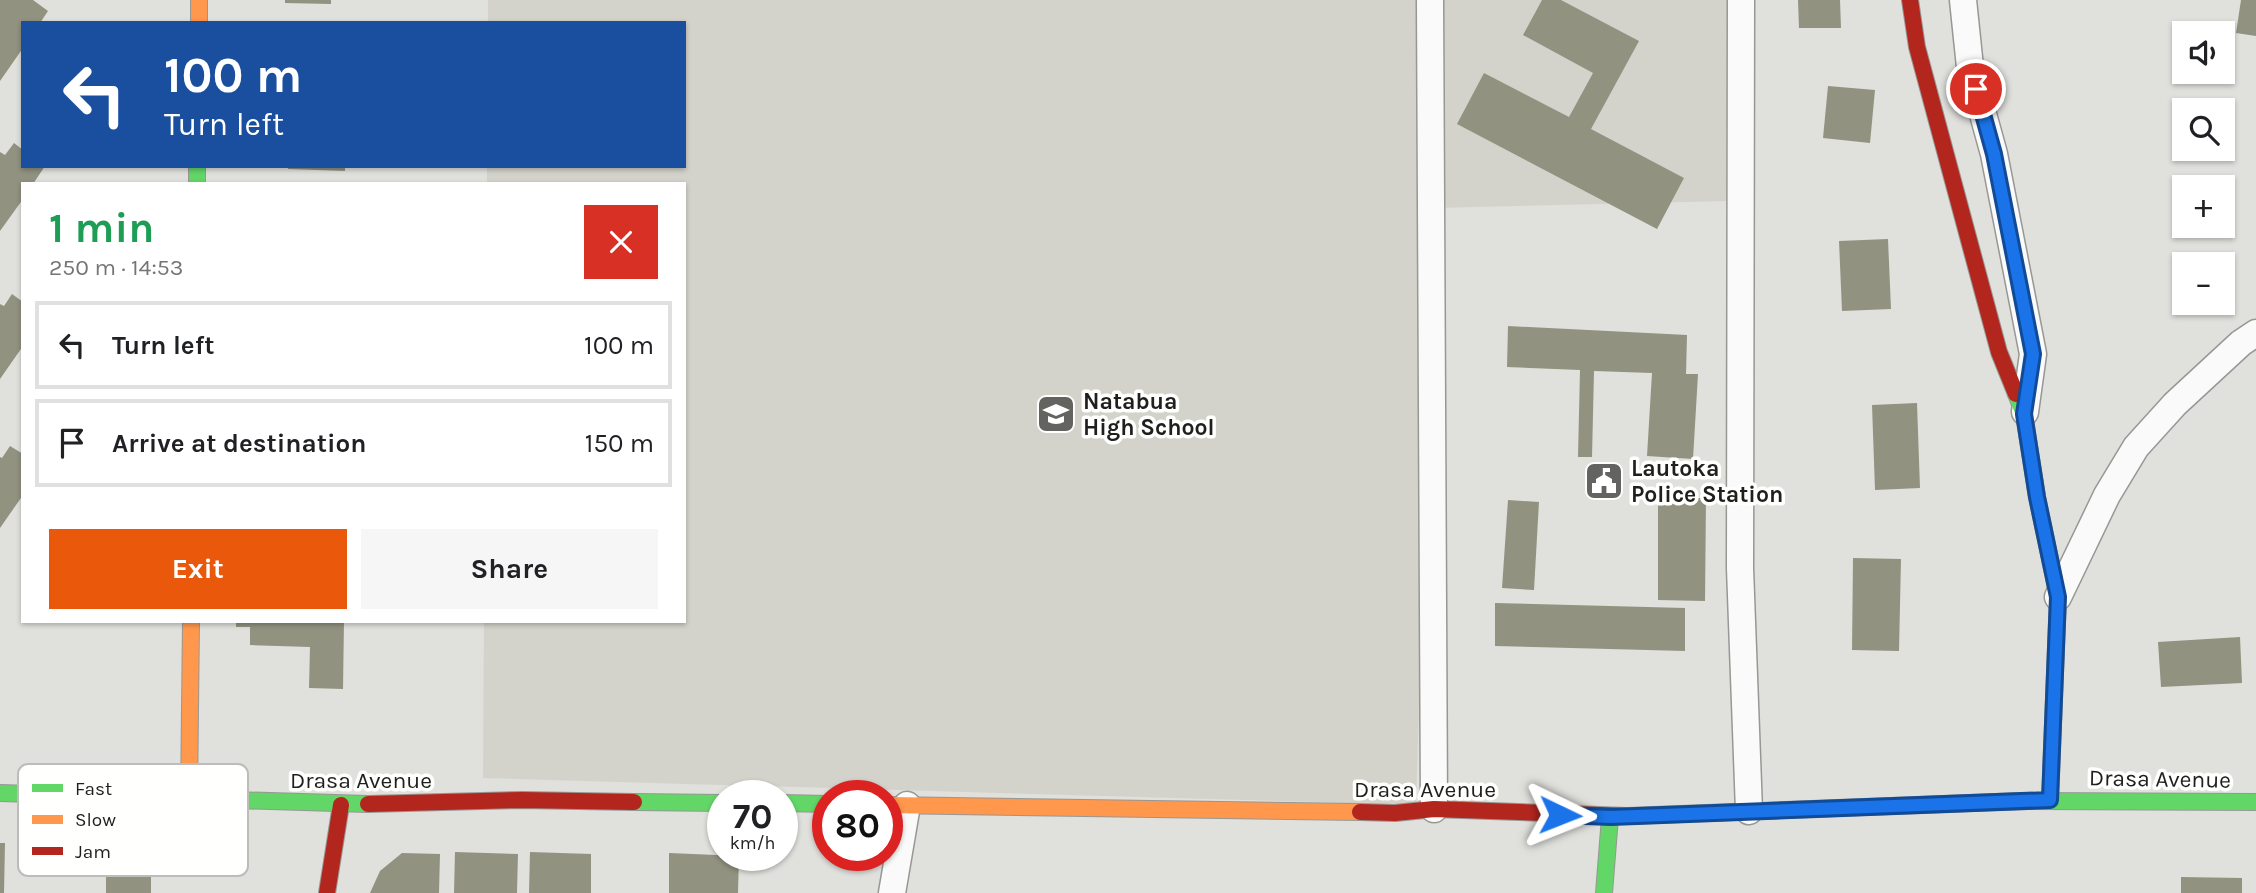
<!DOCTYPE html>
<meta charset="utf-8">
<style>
body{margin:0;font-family:Karla,sans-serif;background:#f6f6f6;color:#202124;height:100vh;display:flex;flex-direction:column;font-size:26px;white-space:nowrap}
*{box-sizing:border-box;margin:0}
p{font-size:23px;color:#757577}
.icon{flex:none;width:38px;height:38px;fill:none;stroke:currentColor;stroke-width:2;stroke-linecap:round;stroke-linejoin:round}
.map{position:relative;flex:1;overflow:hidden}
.drawer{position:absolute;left:21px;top:182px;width:665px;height:441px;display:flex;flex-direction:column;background:#fff;border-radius:0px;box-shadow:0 2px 5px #0004}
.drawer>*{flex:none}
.top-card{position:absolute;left:21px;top:21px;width:665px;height:147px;border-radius:0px;box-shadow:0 2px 5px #0004;background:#1a4fa0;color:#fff;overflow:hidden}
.fabs{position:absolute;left:2172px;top:21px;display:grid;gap:14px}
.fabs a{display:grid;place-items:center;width:63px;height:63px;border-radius:0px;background:#fff;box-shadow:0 2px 5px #0004;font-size:35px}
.speed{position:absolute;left:707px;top:780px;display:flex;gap:14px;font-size:35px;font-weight:700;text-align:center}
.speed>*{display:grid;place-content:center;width:91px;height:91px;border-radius:50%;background:#fff;box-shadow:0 2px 5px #0004;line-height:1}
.speed small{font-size:18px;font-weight:400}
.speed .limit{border:10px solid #d22;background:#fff;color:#111}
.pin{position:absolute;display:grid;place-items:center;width:60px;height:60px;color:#fff;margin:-30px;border:4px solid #fff;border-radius:50%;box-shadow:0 2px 7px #0007}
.me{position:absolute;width:77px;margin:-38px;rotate:92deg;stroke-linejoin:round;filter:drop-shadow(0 0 5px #0008)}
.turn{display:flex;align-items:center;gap:24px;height:147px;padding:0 28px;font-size:32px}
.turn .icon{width:91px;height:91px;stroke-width:2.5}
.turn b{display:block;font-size:49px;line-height:60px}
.round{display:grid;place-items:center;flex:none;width:74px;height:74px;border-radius:0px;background:#f6f6f6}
.summary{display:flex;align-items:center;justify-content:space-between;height:119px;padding:0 28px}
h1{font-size:42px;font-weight:700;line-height:52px;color:#1e9e55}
.button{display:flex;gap:14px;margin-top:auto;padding:14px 28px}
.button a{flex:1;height:80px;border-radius:0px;background:#ea580c;color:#fff;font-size:28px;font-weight:700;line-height:80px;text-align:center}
.button a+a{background:#f6f6f6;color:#202124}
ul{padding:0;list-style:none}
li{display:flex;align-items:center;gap:21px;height:88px;margin:0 14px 10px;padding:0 14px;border:4px solid #e0e0e0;border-radius:0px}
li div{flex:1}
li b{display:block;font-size:26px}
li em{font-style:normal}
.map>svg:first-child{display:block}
.built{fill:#d3d3cb}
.building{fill:#929281}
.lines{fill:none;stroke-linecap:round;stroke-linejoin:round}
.street-casing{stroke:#979794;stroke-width:29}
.fast-casing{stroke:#979794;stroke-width:18}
.slow-casing{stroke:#979794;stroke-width:18}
.jam-casing{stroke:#979794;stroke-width:18}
.street{stroke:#fafafa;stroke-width:26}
.fast{stroke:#63d668;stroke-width:16}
.slow{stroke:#ff974d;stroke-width:16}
.jam{stroke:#b3261e;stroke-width:16}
.route-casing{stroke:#114b97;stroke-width:18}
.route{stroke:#1a73e8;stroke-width:12}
.labels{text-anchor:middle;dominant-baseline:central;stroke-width:7;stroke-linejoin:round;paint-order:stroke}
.poi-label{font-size:23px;font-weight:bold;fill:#1f1f1d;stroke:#fffffe;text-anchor:start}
.street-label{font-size:23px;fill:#1f1f1d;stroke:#fffffe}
.key{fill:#fffffe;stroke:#bcbcba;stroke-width:2}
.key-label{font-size:19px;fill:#1f1f1d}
</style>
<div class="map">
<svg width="2256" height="893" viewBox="0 0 2256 893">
<rect width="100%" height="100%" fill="#e0e0dc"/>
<polygon class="built" points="488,0 1731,0 1728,201 1434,208 1416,805 483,778 484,621 684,621 684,184 487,184 487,166 684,166 684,23 488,23"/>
<g class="building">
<polygon points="0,0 33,0 48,11 40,23 23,23 23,48 0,81"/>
<polygon points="285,0 331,0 331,4 285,3"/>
<polygon points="1542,0 1561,0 1639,41 1591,129 1684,178 1657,229 1457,124 1484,73 1569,117 1593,73 1523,35"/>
<polygon points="1798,0 1840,0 1841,28 1799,28"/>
<polygon points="2241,0 2256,0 2256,36 2236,33"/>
<polygon points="1828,86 1875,90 1870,143 1823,138"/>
<polygon points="14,143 23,150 23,166 45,166 33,184 23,184 23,199 0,231 0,152 5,155"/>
<polygon points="288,166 345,166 345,171 288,169"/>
<polygon points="1888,239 1891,309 1842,311 1839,241"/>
<polygon points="12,294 23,302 23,346 0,379 0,304 4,306"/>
<polygon points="1508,326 1687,335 1686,374 1698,374 1693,459 1647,456 1652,373 1594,371 1592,457 1578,457 1580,370 1507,367"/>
<polygon points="1917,403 1920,488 1875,490 1872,405"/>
<polygon points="10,446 23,454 23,495 0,528 0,457 2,458"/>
<polygon points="1658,498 1706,498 1705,601 1658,600"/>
<polygon points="1508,500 1539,502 1534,590 1502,588"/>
<polygon points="1853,558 1901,559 1899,651 1852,650"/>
<polygon points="1495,603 1685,608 1685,651 1495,646"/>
<polygon points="236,621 344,621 343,689 309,688 310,647 250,645 250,627 236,627"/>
<polygon points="2240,637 2242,683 2161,687 2158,642"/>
<polygon points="0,843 5,843 4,893 0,893"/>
<polygon points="455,852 518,854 517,893 454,893"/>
<polygon points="530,852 591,854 591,893 529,893"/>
<polygon points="402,853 440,854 439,893 370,893 380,871"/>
<polygon points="669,853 739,856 738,893 669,893"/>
<polygon points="106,875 151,876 151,893 106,893"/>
<polygon points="2181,877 2242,878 2242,893 2181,893"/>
</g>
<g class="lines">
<defs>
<g id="street">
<polyline points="1430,0 1434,809"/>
<polyline points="1741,0 1740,568 1749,811"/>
<polyline points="1963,0 1970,67 1994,154 2033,354 2025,412"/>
<polyline points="2058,597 2107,495 2136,447 2175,404 2241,343 2256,333"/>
<polyline points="892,893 907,805"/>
</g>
<g id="fast">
<polyline points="197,166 197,184"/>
<polyline points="2016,394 2024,414 2037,497 2058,597 2050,800"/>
<polyline points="0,793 368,804"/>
<polyline points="2023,801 2256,802"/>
<polyline points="634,802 723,803"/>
<polyline points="782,803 828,804"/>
<polyline points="1604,893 1610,817"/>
</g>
<g id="slow">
<polyline points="199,0 199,23"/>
<polyline points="189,799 191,621"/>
<polyline points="887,805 1360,812"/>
<polyline points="1627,816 2023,801"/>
</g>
<g id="jam">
<polyline points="1910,0 1917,47 1999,352 2016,394"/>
<polyline points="368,804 522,800 634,802"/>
<polyline points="1360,812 1395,813 1434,809 1627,816"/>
<polyline points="327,893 341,805"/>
</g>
</defs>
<use href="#street" class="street-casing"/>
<use href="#fast" class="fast-casing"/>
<use href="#slow" class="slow-casing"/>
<use href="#jam" class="jam-casing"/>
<use href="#street" class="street"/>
<use href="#fast" class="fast"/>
<use href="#slow" class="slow"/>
<use href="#jam" class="jam"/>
</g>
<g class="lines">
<defs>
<polyline id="route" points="1560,815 1611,817 2050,800 2058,597 2037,497 2024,414 2033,354 1994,154 1976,89"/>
</defs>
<use href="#route" class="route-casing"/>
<use href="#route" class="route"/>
</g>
<defs>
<symbol id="school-square" viewBox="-11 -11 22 22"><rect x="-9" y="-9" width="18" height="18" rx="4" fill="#636360" stroke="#fffffe"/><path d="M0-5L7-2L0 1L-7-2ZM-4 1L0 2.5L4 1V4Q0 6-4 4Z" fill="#fff"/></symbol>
<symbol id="civic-square" viewBox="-11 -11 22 22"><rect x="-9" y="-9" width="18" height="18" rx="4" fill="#636360" stroke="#fffffe"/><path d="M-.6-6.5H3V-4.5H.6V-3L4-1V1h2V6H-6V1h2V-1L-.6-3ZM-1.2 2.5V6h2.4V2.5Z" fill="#fff"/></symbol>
</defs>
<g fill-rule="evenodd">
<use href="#school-square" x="1034" y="392" width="44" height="44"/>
<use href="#civic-square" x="1582" y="459" width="44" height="44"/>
</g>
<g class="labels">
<g class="poi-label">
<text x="1083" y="401">Natabua<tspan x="1083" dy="26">High School</tspan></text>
<text x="1631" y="468">Lautoka<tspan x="1631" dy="26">Police Station</tspan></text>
</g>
<g class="street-label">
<text transform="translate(2160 779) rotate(1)">Drasa Avenue</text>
<text x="361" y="780">Drasa Avenue</text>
<text x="1425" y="789">Drasa Avenue</text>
</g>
</g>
<rect x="18" y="764" width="230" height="112" rx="10" class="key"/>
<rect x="32" y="784" width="31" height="8" fill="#63d668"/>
<rect x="32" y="815" width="31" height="9" fill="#ff974d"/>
<rect x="32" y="847" width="31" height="8" fill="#b3261e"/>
<g class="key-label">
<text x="75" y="795">Fast</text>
<text x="75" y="826">Slow</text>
<text x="75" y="858">Jam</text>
</g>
</svg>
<div class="fabs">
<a><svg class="icon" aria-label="sound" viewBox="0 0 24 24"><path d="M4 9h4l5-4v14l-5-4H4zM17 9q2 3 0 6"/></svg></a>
<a><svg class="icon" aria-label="search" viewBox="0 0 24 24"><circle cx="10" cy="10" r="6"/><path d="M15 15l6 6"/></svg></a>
<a>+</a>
<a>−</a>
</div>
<div class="speed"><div>70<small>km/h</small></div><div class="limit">80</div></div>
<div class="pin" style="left:1976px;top:89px;background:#d93025"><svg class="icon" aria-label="arrive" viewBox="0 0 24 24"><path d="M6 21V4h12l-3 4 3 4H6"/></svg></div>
<svg class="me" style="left:1560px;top:815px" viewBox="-20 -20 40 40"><path d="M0-17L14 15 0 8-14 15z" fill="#1a73e8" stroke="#fff" stroke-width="4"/></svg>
<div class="top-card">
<div class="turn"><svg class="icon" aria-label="left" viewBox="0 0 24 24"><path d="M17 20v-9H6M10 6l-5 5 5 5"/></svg><div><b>100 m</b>Turn left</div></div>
</div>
<section class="drawer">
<div class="summary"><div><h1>1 min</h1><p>250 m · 14:53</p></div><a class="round" style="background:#d93025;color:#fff"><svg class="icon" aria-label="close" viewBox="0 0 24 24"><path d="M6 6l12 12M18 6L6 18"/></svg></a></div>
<ul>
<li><svg class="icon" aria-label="left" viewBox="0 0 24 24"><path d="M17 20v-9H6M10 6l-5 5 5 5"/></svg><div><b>Turn left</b></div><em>100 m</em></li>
<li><svg class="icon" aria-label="arrive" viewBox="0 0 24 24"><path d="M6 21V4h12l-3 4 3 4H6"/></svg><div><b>Arrive at destination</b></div><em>150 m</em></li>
</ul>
<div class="button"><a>Exit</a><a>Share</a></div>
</section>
</div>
